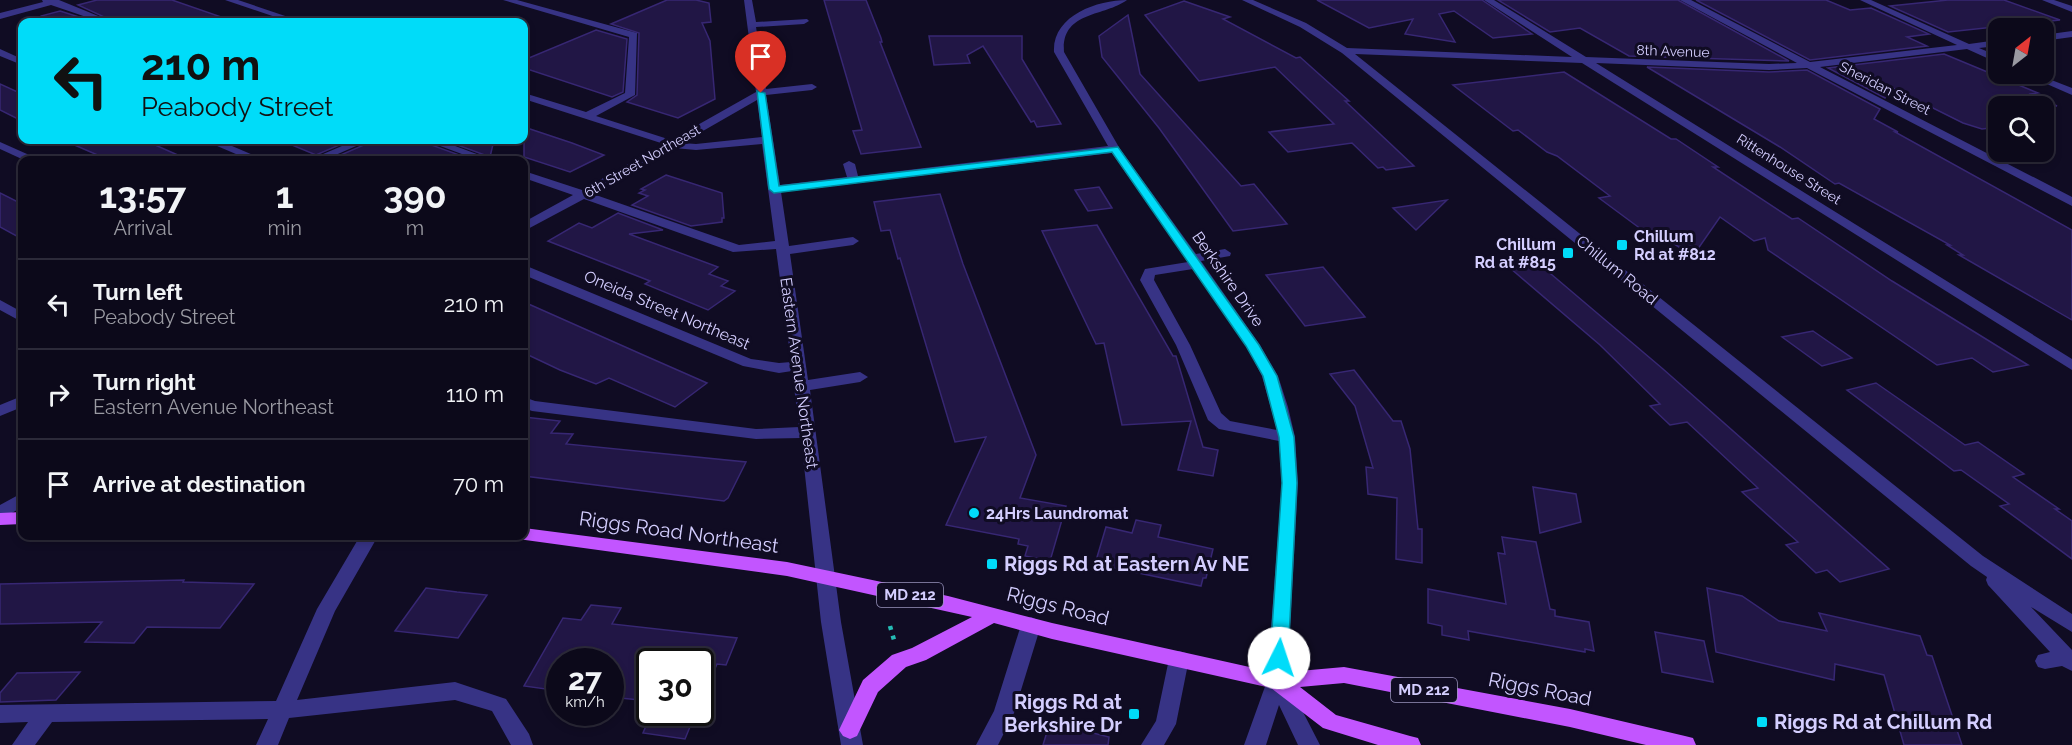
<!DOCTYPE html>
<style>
body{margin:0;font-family:Raleway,sans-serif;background:#1a1727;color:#f1f3f6;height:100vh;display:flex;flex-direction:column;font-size:22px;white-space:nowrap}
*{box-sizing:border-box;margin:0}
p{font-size:20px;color:#9a9aa2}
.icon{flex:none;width:33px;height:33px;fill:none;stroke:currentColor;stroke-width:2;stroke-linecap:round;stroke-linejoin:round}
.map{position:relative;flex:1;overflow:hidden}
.drawer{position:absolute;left:18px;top:156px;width:510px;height:384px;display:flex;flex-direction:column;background:#0c091a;border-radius:12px;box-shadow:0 3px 9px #0003,0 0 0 2px #2c2a39}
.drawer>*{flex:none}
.banner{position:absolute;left:18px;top:18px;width:510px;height:126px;border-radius:12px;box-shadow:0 3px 9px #0003,0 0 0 2px #2c2a39;background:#00dcf9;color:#111;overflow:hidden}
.needle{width:39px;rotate:31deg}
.buttons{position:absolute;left:1988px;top:18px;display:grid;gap:12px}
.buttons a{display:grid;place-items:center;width:66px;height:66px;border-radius:12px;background:#0c091a;box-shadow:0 3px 9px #0003,0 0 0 2px #2c2a39;font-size:30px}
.speed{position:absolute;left:546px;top:648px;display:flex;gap:12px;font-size:30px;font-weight:700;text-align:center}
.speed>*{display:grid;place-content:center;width:78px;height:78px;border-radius:50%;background:#0c091a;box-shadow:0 3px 9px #0003,0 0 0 2px #2c2a39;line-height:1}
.speed small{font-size:15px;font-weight:400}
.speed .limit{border:3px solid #111;border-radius:9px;background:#fff;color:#111}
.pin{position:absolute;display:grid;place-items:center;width:51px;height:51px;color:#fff;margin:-62px -26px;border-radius:50% 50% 50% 0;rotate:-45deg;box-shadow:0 0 6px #0007}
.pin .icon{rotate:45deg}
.me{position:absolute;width:66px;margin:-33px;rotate:4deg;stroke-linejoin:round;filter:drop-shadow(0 0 4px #0008)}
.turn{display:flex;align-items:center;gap:21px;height:126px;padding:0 24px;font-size:27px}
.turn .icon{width:78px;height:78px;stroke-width:2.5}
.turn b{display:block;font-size:42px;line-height:51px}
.eta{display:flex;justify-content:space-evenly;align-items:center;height:102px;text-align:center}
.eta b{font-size:36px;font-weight:700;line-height:42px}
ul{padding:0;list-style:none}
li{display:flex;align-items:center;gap:18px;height:90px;padding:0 24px;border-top:2px solid #2c2a39}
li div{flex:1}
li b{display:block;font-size:22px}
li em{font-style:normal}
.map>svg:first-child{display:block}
.building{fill:#211645;stroke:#372773;stroke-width:1.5}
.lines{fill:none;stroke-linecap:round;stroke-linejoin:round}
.path{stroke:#25bcb5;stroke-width:4.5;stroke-dasharray:4 6;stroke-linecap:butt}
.minor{fill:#373385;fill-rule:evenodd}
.major{fill:#c255ff;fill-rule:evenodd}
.route{fill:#00dcf9;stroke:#008fa2;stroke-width:1.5}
.poi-dot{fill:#00dcf9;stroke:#100c23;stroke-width:2}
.labels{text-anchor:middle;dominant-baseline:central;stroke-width:6;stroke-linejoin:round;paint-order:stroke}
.far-street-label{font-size:14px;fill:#d4ceff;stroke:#100c23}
.shield{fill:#100c23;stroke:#9994bd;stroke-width:1.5}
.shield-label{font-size:15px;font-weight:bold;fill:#d4ceff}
.poi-label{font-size:16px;font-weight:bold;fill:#d4ceff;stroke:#100c23;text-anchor:start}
.street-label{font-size:16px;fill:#d4ceff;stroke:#100c23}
.near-street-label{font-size:20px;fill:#d4ceff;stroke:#100c23}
.near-poi-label{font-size:20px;font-weight:bold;fill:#d4ceff;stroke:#100c23;text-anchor:start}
</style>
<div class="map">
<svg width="2072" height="745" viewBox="0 0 2072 745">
<rect width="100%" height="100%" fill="#100c23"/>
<g class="building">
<polygon points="97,0 172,0 227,19 227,22 115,22 78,5"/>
<polygon points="667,0 696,0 709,3 711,22 702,23 710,41 715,99 678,118 627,102 637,95 639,33 611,24"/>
<polygon points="824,0 866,0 881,38 882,42 880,42 921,147 861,154 853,131 862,130"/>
<polygon points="1317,0 1482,0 1532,34 1493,38 1454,11 1439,14 1455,42 1405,34 1413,19 1369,28"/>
<polygon points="1498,0 1678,0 1789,61 1629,56 1580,28 1550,32"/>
<polygon points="1696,0 1826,0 1850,10 1871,8 1929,34 1907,37 1927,46 1810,60"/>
<polygon points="1948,0 2004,0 2060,20 1948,32 1890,6"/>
<polygon points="1184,1 1230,17 1223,19 1296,58 1300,57 1349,101 1345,101 1414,166 1386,170 1383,167 1378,168 1352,143 1288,152 1269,132 1334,124 1275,67 1199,81 1145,15"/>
<polygon points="60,11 95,22 41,22 41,16"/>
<polygon points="1128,15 1140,74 1241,186 1254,184 1287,224 1233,231 1159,128 1102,57 1099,36"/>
<polygon points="596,30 627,39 623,92 612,97 524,68 524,60"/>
<polygon points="929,36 1022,36 1022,59 1061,124 1037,127 1034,121 1031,122 983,46 967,55 970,63 934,65"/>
<polygon points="1944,54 2038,93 2031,94 2057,106 1998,106 1998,127 1982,129 1963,123 1891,87 1885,98 1828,68"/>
<polygon points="1647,67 1769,72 1807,70 1880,109 1874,119 1898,132 1895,132 2072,230 2072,320 1959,255 1963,255 1947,245 1950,245 1839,183 1835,184 1780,147"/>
<polygon points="1564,72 1671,139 1676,139 1718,167 1713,167 1792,219 1798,218 1892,281 2028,365 1993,372 1972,358 1937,365 1768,250 1765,238 1754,241 1720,217 1693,256 1657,233 1649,235 1599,198 1610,196 1557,156 1547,152 1518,130 1513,131 1453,85"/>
<polygon points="0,84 22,94 22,121 0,110"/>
<polygon points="524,127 572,143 604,155 570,172 524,157"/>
<polygon points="63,140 144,140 189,160 109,160"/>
<polygon points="280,140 351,140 316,155"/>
<polygon points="372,140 422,140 423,142 473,160 329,160 371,142"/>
<polygon points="444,140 494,140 490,157"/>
<polygon points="666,175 722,193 724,218 722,218 722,222 691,226 632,205 648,196 639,193 645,190 641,189"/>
<polygon points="1099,187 1112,208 1088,211 1075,190"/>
<polygon points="0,193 22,204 22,239 0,227"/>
<polygon points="940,194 963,264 1036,455 1020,498 1066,506 1050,561 1025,556 1028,546 1018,544 1019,539 946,525 986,437 955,442 900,258 898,259 890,230 881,231 874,202"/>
<polygon points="1447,200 1416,230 1393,208"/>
<polygon points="618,213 663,230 629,234 718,267 709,274 728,281 721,286 735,291 708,310 645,284 650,281 548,241 579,223 592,228"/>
<polygon points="1097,225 1173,356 1176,356 1203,447 1218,450 1213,476 1178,470 1191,421 1122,425 1104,343 1096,344 1042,231"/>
<polygon points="1538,263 1663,369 1889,569 1840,582 1827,570 1816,573 1786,545 1798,542 1742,492 1758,488 1687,422 1670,425 1650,406 1660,404 1600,345 1510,268"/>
<polygon points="1323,267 1343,291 1365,317 1305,326 1266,275"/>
<polygon points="524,302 641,354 707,383 675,407 609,378 596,384 560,370 524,353"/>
<polygon points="1813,331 1852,358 1822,366 1782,337"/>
<polygon points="1354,370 1393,421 1401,421 1410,449 1418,529 1422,529 1422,563 1396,559 1397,498 1368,494 1366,467 1373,468 1355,406 1330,374"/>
<polygon points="1876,383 1965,445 1978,442 2024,474 2013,477 2059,509 2055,509 2072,521 2072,559 2000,506 2009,504 1961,470 1954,471 1847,390"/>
<polygon points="524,417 560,421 551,433 573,434 566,444 746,462 728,498 724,501 524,476"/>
<polygon points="1533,487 1576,494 1581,522 1540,533"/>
<polygon points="1136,520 1161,525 1158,537 1213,549 1206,578 1203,578 1201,586 1095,564 1106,527 1132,533"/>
<polygon points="1502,537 1536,542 1550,609 1555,610 1555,616 1589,622 1594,651 1585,649 1585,652 1468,631 1469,640 1442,635 1442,626 1428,623 1428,589 1506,604 1498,553 1505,554"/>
<polygon points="184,580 183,582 254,584 220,628 147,627 134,643 85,642 102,622 0,624 0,584"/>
<polygon points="426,588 457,592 487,595 458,638 395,631"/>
<polygon points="1707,588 1742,596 1779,621 1827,631 1819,613 1920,636 1927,655 1932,656 1962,745 1904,745 1884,675 1835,664 1834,680 1716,652"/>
<polygon points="591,605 621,608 612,624 737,638 726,665 717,664 700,703 700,662 650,662 650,701 610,697 610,662 560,662 560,691 524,686 563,618 581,620"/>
<polygon points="1655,632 1704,641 1713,682 1662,672"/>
<polygon points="80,672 56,700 0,702 0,693 17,673"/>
<polygon points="652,712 696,712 685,739 643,733"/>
<polygon points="1050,722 1109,737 1108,745 1043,745"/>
</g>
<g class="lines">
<polyline class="path" points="890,626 894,640"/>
<g class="minor">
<polygon points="42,0 59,0 113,22 101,22 51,5 0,19 0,13 43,2"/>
<polygon points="225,0 238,0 303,22 290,22"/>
<path d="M503 0H517L637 33 635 95 596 116 671 140 756 92 744 0H752L756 22 807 19 809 21 804 24 756 27 766 89 812 84 817 87 812 90 766 95 780 185 847 177 843 164 849 161 855 164 858 176 1108 146 1054 52C1052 16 1097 0 1127 0 1104 17 1061 11 1064 52L1120 149 1196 254 1225 249 1231 253 1230 256 1201 261 1260 345 1278 376 1288 407 1295 437 1298 483 1287 681 1320 745H1298L1279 705 1266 745H1244L1267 681 1282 483 1279 441 1219 429 1208 420 1176 345 1140 280 1145 269 1188 262 1112 153 781 192 789 246 853 237 859 241 853 245 790 254 808 380 860 372 868 377 860 382 810 390 841 622 863 745H841L821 622 801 438 756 439 532 411 524 408V397L535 401 756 429 799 427 792 371 779 373 743 366 524 275V266L529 267 751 359 779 363 791 362 776 249 733 252 584 199 524 231V222L573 195 524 178V171L582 190 664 144 524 99V93L586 112 625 93 629 37ZM757 100 762 137 696 144 682 143ZM762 144 775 241 739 245 593 194 674 148 696 150ZM1193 269 1246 345 1262 376 1277 430 1230 421 1221 413 1190 345 1154 280 1155 275Z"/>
<polygon points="1242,0 1253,0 1306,23 1347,48 1572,57 1484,0 1494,0 1586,57 1769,64 1797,63 1680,0 1691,0 1810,62 1957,45 1860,0 1871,0 1969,44 1998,40 1998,46 1979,48 1998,56 1998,63 1967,49 1820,67 2072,197 2072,206 1807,68 1769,70 1596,63 2072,359 2072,370 1582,63 1355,54 1983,556 2072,614 2072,632 2031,607 2072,650 2072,671 2062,666 2045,669 2038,667 2035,661 2038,655 2050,652 1988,585 1986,580 1987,577 1971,566 1342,53 1300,27"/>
<polygon points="2042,0 2054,0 2072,6 2072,12"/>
<polygon points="2072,31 2072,37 2043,41 2043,35"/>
<polygon points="0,49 22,59 22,65 0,56"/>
<polygon points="2024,74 2036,74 2072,88 2072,95"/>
<polygon points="203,140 218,140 265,160 250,160"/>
<polygon points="356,140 370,140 324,160 309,160"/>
<polygon points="424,140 439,140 493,160 478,160"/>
<polygon points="0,142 36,158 38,160 24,160 0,149"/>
<polygon points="0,300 22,312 22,322 0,310"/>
<polygon points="22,396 22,407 0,416 0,405"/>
<polygon points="22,493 22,507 0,520 0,505"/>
<polygon points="360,536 378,536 335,611 297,700 455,682 506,699 529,734 533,745 511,745 492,711 455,700 289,718 278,745 256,745 268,719 52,722 35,745 12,745 28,722 0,723 0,705 276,701 317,609"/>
<polygon points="1031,617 1038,620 1041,625 1014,713 998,745 976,745 994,711 1021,625 1024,620"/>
<polygon points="1179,651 1186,653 1189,659 1176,724 1164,745 1141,745 1156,721 1169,659 1172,653"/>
</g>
<g class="major">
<polygon points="22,512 22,524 0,525 0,513"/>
<polygon points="524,528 787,562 948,596 1052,623 1277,673 1344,667 1570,709 1685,736 1693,738 1696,745 1646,745 1570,727 1344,683 1300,687 1336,715 1410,736 1418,738 1421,745 1378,745 1323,728 1271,688 1052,639 994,623 926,660 906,667 878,692 857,736 850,739 843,736 839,730 863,680 892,655 912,648 972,617 787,576 518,539 516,536 524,536"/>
</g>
</g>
<polygon class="route" points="757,91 765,93 779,186 1118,147 1259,345 1277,376 1294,437 1297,483 1288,658 1285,663 1279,665 1272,663 1270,658 1282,483 1279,437 1263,376 1246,346 1112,152 774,193 769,189"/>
<g class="poi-dot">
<rect x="1616" y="239" width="12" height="12" rx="3"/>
<rect x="1562" y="247" width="12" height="12" rx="3"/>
<circle cx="974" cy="513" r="6"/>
<rect x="986" y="558" width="12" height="12" rx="3"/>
<rect x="1128" y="708" width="12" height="12" rx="3"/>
<rect x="1756" y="716" width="12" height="12" rx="3"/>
</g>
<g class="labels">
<g class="far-street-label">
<text transform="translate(1673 51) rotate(2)">8th Avenue</text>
<text transform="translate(1885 88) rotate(27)">Sheridan Street</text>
<text transform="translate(642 161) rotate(-30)">6th Street Northeast</text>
<text transform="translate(1789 169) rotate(32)">Rittenhouse Street</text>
</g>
<g class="shield">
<rect x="877" y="583" width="66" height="24" rx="4.5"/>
<rect x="1391" y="678" width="66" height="24" rx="4.5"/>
</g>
<g class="shield-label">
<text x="910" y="595">MD 212</text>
<text x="1424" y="690">MD 212</text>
</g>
<g class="poi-label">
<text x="1634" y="236">Chillum<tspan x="1634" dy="18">Rd at #812</tspan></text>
<text x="1556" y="244" text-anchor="end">Chillum<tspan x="1556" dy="18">Rd at #815</tspan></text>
<text x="986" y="513">24Hrs Laundromat</text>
</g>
<g class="street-label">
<text transform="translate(1617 270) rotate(39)">Chillum Road</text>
<text transform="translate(1228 279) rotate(55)">Berkshire Drive</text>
<text transform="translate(667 310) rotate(23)">Oneida Street Northeast</text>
<text transform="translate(799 373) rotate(82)">Eastern Avenue Northeast</text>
</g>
<g class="near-street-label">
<text transform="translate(679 532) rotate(8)">Riggs Road Northeast</text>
<text transform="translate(1058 606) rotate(14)">Riggs Road</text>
<text transform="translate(1540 689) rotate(11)">Riggs Road</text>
</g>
<g class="near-poi-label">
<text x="1004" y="564">Riggs Rd at Eastern Av NE</text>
<text x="1122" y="702" text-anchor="end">Riggs Rd at<tspan x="1122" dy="23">Berkshire Dr</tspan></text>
<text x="1774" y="722">Riggs Rd at Chillum Rd</text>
</g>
</g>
</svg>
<div class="buttons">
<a><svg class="needle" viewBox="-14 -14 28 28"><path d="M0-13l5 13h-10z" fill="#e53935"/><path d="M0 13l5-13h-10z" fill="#9a9aa2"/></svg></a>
<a><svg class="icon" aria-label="search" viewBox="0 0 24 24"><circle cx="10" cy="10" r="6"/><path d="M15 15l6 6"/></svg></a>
</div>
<div class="speed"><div>27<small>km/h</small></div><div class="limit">30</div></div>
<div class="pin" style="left:761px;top:93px;background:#d93025"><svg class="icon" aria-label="arrive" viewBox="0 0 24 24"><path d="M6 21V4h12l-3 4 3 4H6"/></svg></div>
<svg class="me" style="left:1279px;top:658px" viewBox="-20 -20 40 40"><circle r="19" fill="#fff"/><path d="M0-13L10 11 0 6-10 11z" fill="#00dcf9"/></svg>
<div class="banner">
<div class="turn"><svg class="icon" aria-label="left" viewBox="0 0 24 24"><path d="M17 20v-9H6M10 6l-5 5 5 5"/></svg><div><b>210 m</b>Peabody Street</div></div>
</div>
<section class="drawer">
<div class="eta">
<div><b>13:57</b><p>Arrival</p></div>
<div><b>1</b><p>min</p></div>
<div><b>390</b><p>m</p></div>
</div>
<ul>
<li><svg class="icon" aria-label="left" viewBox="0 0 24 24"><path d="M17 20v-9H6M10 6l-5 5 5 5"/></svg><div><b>Turn left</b><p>Peabody Street</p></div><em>210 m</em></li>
<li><svg class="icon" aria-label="right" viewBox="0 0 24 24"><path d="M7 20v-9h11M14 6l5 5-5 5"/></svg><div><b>Turn right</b><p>Eastern Avenue Northeast</p></div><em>110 m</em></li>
<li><svg class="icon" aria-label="arrive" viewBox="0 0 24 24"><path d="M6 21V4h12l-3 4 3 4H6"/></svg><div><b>Arrive at destination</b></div><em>70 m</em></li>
</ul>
</section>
</div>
